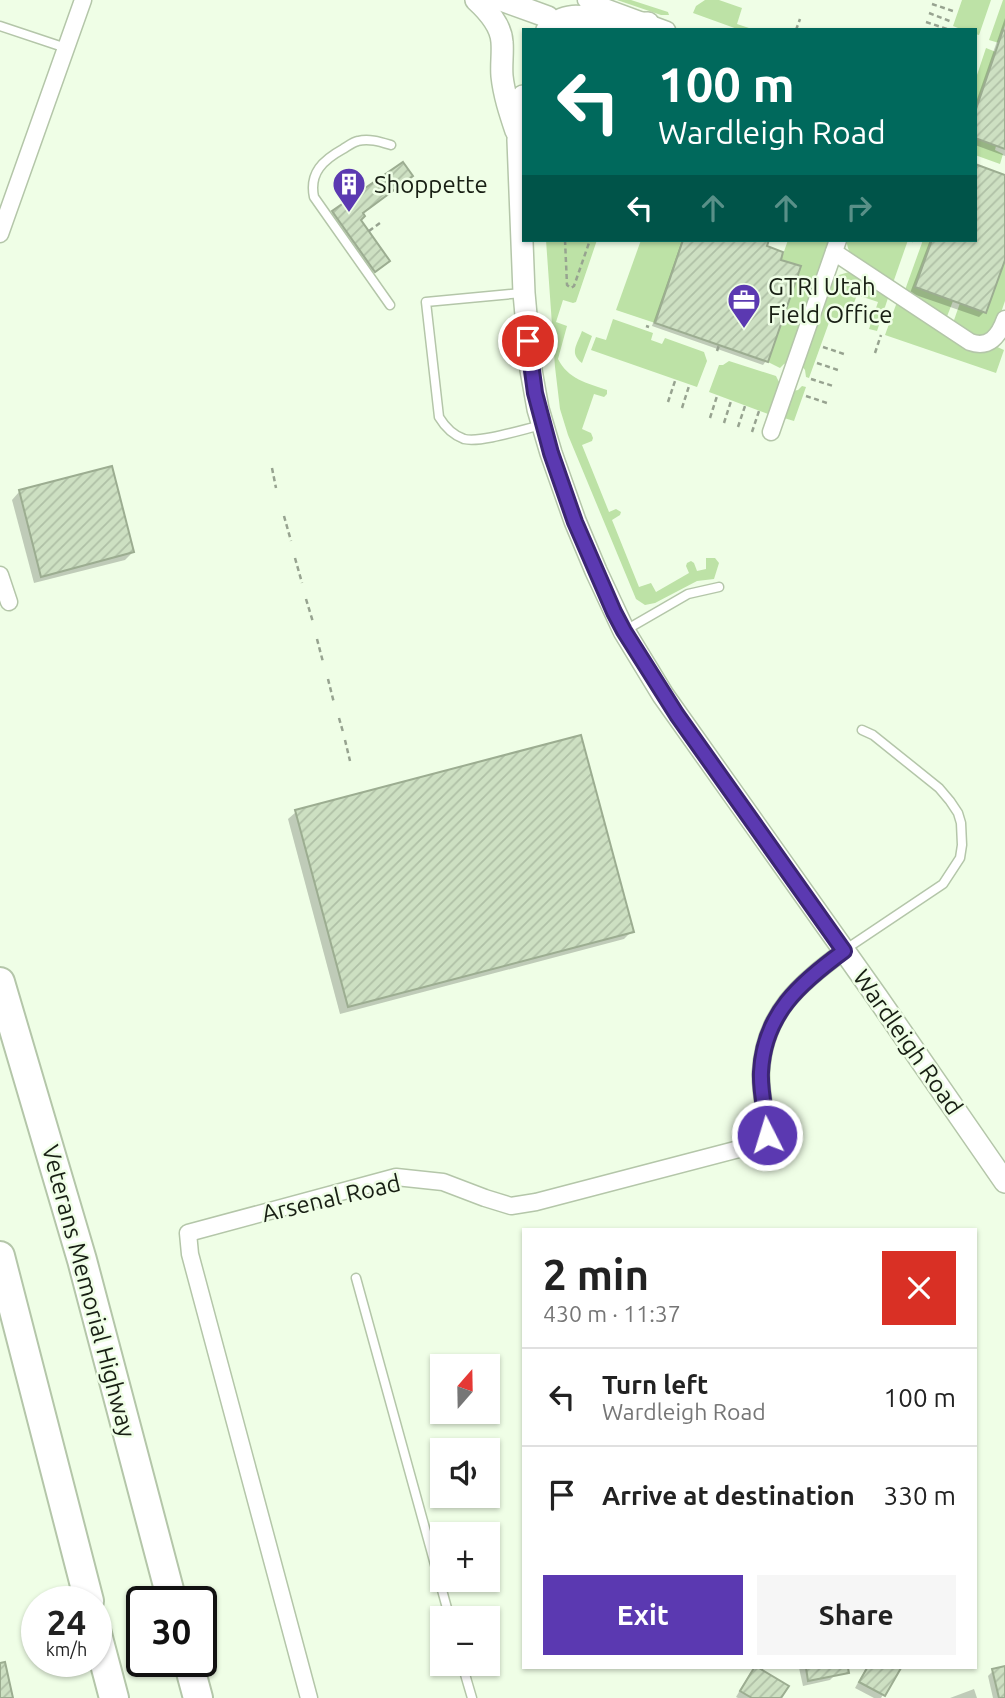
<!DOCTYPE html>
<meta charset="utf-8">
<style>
body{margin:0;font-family:Ubuntu,sans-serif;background:#f6f6f6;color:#222;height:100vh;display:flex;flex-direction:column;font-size:26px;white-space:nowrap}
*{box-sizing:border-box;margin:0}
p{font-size:23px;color:#767676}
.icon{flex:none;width:38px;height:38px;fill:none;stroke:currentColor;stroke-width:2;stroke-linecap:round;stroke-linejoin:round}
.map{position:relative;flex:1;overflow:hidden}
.panel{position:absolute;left:522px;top:1228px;width:455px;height:441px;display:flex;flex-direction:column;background:#fff;border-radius:0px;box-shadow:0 2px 5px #0004}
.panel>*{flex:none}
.top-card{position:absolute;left:522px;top:28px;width:455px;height:214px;border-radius:0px;box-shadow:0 2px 5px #0004;background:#00695c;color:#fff;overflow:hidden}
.needle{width:46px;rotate:20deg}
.tools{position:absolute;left:430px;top:1354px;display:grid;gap:14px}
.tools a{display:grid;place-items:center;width:70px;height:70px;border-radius:0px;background:#fff;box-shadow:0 2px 5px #0004;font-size:35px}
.speed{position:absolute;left:21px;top:1586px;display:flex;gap:14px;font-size:35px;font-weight:700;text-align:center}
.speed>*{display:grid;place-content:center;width:91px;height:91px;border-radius:50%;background:#fff;box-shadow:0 2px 5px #0004;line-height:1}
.speed small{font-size:18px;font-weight:400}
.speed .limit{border:4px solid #111;border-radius:10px;background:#fff;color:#111}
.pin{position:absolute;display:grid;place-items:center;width:60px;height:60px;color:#fff;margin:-30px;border:4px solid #fff;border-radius:50%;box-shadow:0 2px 7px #0007}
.me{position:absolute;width:77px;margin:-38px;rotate:355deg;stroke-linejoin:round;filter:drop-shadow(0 0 5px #0008)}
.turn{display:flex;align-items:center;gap:24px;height:147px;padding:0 21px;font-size:32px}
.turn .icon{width:91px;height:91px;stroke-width:2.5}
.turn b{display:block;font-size:49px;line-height:60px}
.lanes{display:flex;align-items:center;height:66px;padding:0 21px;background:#0003;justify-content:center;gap:35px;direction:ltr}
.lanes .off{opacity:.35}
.round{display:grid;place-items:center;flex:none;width:74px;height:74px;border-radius:0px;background:#f6f6f6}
.overview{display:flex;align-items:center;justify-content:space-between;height:119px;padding:0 21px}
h1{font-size:42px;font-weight:700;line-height:52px}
.action{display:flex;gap:14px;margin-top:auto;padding:14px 21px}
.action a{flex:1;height:80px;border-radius:0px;background:#5b39b1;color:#fff;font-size:28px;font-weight:700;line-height:80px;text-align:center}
.action a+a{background:#f6f6f6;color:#222}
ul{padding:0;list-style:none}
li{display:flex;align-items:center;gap:21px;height:98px;padding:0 21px;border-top:2px solid #e0e0e0}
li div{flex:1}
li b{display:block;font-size:26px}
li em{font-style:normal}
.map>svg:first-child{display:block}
.grass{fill:#bde2a6}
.shadow{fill:#0003}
.building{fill:url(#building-hatch);stroke:#9cad91;stroke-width:2}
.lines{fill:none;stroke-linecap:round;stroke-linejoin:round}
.lane-casing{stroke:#b4c6a9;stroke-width:11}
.street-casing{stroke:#b4c6a9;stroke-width:19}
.secondary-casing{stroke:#b4c6a9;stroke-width:24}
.highway-casing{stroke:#b4c6a9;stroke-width:32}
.path{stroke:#97a390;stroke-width:2.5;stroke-dasharray:5 3.5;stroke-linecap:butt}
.lane{stroke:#fff;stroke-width:8}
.street{stroke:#fff;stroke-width:16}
.secondary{stroke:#fff;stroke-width:21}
.highway{stroke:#fff;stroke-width:28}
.route-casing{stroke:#3b2573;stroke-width:18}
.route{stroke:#5b39b1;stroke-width:12}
.labels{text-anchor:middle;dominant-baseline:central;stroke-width:5;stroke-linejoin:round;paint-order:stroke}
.poi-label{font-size:24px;fill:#181f14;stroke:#effee6;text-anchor:start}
.street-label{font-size:24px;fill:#181f14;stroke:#effee6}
</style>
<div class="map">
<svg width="1005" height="1698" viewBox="0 0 1005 1698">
<defs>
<pattern id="building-hatch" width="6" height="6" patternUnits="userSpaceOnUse" patternTransform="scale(1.75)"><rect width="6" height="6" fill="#cde0c2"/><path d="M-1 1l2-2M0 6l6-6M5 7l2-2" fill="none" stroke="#afc0a6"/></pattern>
</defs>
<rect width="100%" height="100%" fill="#effee6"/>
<g class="grass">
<polygon points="617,0 631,0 668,12 669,15 661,15"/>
<polygon points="705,0 719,0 742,8 737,24 755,30 740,30 693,13 696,6"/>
<polygon points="962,0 991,0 979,35 975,34 975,30 963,30 953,26"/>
<polygon points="1003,0 1005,0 1005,25 999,43 989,40"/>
<polygon points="986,48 996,52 975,112 975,81"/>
<polygon points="975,138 996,146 995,150 1003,154 1000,164 975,155"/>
<path d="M546 240H597L576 302 573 303 563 300 556 322 567 326 558 359C568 379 587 383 607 390V394L604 397 594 394 582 429 591 433 593 438 592 441 582 445 609 512 616 509 621 512 620 515 612 520 639 587 651 583 656 592 689 573 686 566 687 563 691 561 694 563 697 571 706 569V558H715L719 563 714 579 697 581 655 603 645 605 636 599 568 435 560 409 555 367Z"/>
<polygon points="641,240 683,240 655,323 616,310"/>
<polygon points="788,240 832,240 790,362 784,364 780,368 768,362 801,267 781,260"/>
<polygon points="846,240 908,240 893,283 850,253 848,248"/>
<polygon points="923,240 932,240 915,287 953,301 946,319 905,290"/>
<polygon points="1005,260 1005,301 995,330 989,335 974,337 953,323 960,303"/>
<polygon points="849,272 855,273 889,295 877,331 869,329 878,302 857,295 847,321 831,317 809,378 806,377 805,370 802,366 831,283 839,275"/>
<polygon points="897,302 1004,350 996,373 885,335"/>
<polygon points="613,319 653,333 651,340 662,344 665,338 704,352 707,361 697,387 591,350 596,337 606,340"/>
<path d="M582 331 592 336 582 363C569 353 577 345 582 331Z"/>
<polygon points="729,361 776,376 781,386 771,415 709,392 719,365 723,365"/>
<polygon points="802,386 806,387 794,421 784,418 793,391 798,390"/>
</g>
<g class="shadow">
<polygon points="1005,18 1005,156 975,145 975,105"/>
<polygon points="975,166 1005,177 1005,254 984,312 979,317 910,293 930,240 975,240"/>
<polygon points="333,212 361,213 359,220 385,264 371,273 330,215"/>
<polygon points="682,240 767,240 764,247 766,361 763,365 652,326"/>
<polygon points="110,468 133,552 125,560 34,583 12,500 19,492"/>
<polygon points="296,812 632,931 624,939 340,1014 288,819"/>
<polygon points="756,1668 786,1686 779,1698 738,1698 736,1697 750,1673"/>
<polygon points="799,1668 834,1668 835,1675 830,1680 803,1686"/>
<polygon points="866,1668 899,1668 881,1698 874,1698 855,1688"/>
<polygon points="1005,1668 1005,1698 993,1698 988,1676 993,1671"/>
<polygon points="974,1689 977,1698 950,1698"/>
</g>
<g class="building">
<polygon points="1003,30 1005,31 1005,149 975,138 975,112"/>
<polygon points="403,162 413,176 363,213 365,216 361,220 390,261 375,272 332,211"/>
<polygon points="975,164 1005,175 1005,260 986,313 915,287 932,240 975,240"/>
<polygon points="683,240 769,240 767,246 783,252 781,260 801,266 768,362 655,323"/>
<polygon points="112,466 134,552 41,577 19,490"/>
<polygon points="581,735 634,932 348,1007 295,810"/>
<polygon points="5,1662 13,1698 0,1698 0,1663"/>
<polygon points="1005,1666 1005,1698 999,1698 992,1669"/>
<polygon points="754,1668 759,1668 789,1686 781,1698 752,1698 740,1691"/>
<polygon points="806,1668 848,1668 849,1673 808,1681"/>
<polygon points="867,1668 901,1668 885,1696 859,1682"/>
</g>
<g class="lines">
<defs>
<g id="lane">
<polyline points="0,26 66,48"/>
<path d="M522 293 426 302 439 417C445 427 453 435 464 439 481 443 524 429 542 425"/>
<path d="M390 305 314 197C309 173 323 160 343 149 348 146 353 142 358 141 369 138 381 142 391 145"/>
<polyline points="624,631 688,594 719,587"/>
<polyline points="846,949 943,884 960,858 962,845 961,823 958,813 950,801 939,788 873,735 862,730"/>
<polyline points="356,1278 450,1619"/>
<polyline points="462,1664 472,1698"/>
</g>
<g id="street">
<polyline points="586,0 667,30"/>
<polyline points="557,20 584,30"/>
<polyline points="0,234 83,0"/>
<path d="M834 252 970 342C989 349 999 336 1005 319"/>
<polyline points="771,432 838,240"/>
<polyline points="0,575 9,602"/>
<path d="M309 1698 190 1254 188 1233 396 1177 443 1182 485 1198 511 1206 536 1202 762 1143 767 1135V1127C765 1110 760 1090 761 1072 764 1013 800 983 844 951"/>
</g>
<g id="secondary">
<path d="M476 0C488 11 501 25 502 42 503 53 501 65 502 76 504 95 510 113 516 131"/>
<polyline points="501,0 548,17"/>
<path d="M547 30C568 6 593 20 620 23 629 24 639 23 648 23"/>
<polyline points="523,96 518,140 524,293 531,370 538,409 551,453 575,521 596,571 624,631 663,695 877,997 1005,1182"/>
</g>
<g id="highway">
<polyline points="0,982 82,1260 172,1601"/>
<polyline points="0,1256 89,1601"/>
<polyline points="96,1630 114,1698"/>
<polyline points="188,1661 198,1698"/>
</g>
</defs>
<use href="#lane" class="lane-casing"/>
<use href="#street" class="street-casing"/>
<use href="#secondary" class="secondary-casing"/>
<use href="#highway" class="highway-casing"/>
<g class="path">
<polyline points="932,4 956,12"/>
<polyline points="929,13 952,22"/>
<polyline points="926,22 950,30"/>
<polyline points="796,30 800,19"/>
<polyline points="369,231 380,223"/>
<polyline points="565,240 567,285 571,288 574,286 590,240"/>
<polyline points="910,240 913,241"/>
<polyline points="646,326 649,327"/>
<polyline points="823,347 844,354"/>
<polyline points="717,351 719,345"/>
<polyline points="875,353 881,335"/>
<polyline points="817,363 838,370"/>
<polyline points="811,379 833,386"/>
<polyline points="806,396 827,403"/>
<polyline points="668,402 675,381"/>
<polyline points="682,408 689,386"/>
<polyline points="710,418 717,396"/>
<polyline points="724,423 731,401"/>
<polyline points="738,427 745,406"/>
<polyline points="752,432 759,411"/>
<polyline points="272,468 276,488"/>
<polyline points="284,516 291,541"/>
<polyline points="295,558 302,583"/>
<polyline points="306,599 313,622"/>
<polyline points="317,639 323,662"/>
<polyline points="328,679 334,703"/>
<polyline points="339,718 343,732"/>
<polyline points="345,740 350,761"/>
</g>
<use href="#lane" class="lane"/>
<use href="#street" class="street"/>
<use href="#secondary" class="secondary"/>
<use href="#highway" class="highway"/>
</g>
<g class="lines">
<defs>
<path id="route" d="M528 341 535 393 551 453 575 522 614 612 624 631 677 715 844 951C800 983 764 1014 761 1072 760 1090 765 1110 767 1127V1135"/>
</defs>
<use href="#route" class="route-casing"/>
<use href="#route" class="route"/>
</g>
<defs>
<symbol id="building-pin" viewBox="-11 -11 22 30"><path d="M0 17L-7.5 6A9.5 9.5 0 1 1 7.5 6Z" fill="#5b39b1" stroke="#effee6"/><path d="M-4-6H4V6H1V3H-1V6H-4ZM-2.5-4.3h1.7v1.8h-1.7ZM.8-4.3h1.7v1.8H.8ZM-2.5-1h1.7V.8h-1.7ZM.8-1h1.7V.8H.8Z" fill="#fff"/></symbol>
<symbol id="office-pin" viewBox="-11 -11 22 30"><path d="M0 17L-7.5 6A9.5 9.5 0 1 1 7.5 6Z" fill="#5b39b1" stroke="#effee6"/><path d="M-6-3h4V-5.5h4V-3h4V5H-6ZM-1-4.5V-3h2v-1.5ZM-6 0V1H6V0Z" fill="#fff"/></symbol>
</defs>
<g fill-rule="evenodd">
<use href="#building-pin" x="330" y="165" width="38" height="52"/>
<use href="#office-pin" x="725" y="281" width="38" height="52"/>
</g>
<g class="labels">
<g class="poi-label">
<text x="374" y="184">Shoppette</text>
<text x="768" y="286">GTRI Utah<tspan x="768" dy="28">Field Office</tspan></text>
</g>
<g class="street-label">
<text transform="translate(908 1042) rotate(55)">Wardleigh Road</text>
<text transform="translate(331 1198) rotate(-13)">Arsenal Road</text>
<text transform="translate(89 1291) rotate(75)">Veterans Memorial Highway</text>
</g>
</g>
</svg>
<div class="tools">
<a><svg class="needle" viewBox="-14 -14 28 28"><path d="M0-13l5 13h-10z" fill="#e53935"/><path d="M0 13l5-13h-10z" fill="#767676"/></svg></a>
<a><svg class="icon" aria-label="sound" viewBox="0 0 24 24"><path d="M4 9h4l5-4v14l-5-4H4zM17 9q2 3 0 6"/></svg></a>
<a>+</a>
<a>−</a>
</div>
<div class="speed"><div>24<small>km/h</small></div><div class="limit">30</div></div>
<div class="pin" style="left:528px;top:341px;background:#d93025"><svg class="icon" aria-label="arrive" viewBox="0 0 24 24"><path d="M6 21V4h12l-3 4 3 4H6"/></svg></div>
<svg class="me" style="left:767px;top:1135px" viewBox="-20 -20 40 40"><circle r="17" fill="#5b39b1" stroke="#fff" stroke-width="3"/><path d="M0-11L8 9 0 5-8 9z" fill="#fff"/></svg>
<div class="top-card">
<div class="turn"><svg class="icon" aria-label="left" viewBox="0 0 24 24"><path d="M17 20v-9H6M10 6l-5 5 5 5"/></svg><div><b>100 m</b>Wardleigh Road</div></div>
<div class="lanes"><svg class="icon" aria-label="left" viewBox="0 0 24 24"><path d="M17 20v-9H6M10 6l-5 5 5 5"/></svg><svg class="icon off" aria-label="ahead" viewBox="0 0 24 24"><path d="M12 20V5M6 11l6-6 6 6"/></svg><svg class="icon off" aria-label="ahead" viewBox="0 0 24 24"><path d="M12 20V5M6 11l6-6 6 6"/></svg><svg class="icon off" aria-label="right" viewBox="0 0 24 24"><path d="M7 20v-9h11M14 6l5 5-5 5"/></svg></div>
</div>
<section class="panel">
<div class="overview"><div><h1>2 min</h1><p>430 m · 11:37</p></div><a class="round" style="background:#d93025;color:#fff"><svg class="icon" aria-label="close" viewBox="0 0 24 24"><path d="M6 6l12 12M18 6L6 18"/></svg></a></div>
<ul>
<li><svg class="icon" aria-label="left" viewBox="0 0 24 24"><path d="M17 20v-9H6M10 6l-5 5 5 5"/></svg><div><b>Turn left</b><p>Wardleigh Road</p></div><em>100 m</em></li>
<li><svg class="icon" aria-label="arrive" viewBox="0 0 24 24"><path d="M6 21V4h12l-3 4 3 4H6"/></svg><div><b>Arrive at destination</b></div><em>330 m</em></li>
</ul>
<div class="action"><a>Exit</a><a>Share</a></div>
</section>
</div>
